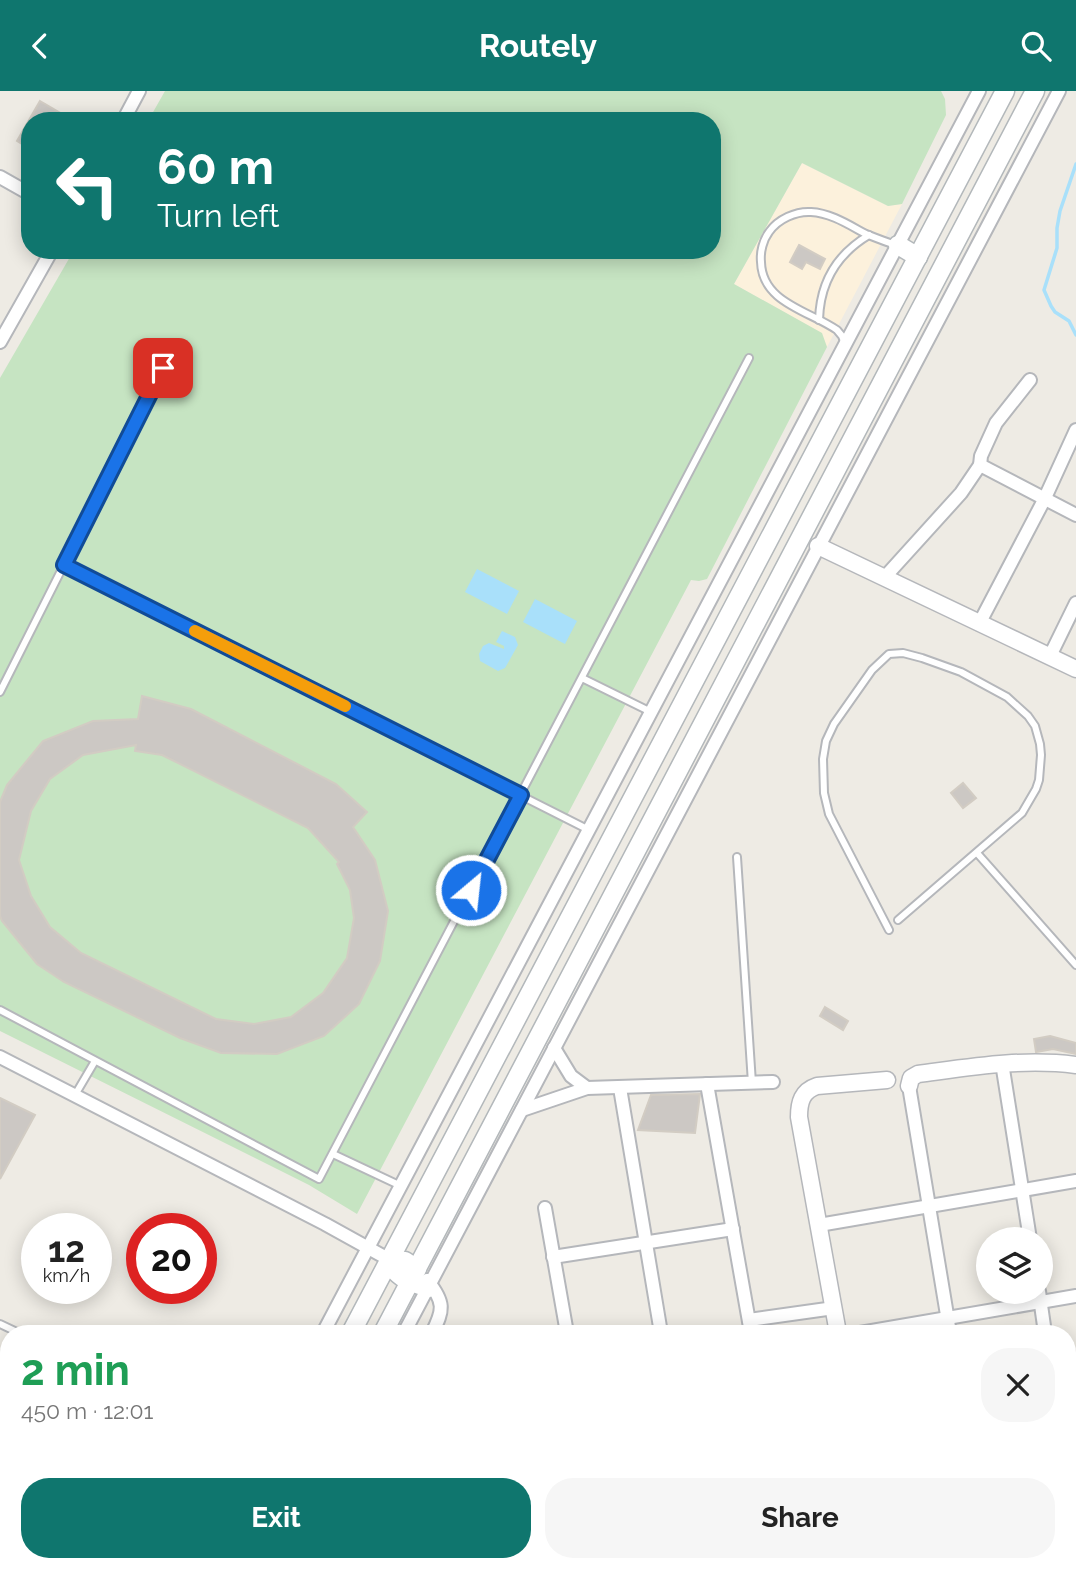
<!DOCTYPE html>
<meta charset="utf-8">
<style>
body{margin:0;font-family:Raleway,sans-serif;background:#f6f6f6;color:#222;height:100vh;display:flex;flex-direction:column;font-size:26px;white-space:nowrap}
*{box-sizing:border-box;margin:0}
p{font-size:23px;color:#767676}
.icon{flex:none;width:38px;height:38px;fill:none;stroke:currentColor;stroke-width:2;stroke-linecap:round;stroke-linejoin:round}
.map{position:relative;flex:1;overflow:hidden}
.panel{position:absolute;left:0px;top:1234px;width:1076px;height:247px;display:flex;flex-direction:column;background:#fff;border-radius:28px 28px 0 0;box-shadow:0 4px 18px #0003}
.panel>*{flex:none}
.hud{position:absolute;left:21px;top:21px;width:700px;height:147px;border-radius:28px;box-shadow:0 4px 18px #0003;background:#0f766e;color:#fff;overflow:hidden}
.tools{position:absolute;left:976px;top:1136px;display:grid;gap:14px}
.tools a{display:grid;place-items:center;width:77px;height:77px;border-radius:50%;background:#fff;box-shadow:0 4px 18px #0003;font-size:35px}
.speed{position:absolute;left:21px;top:1122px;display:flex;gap:14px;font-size:35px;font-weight:700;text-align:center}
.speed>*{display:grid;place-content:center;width:91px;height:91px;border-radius:50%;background:#fff;box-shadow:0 4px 18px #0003;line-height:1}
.speed small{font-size:18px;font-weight:400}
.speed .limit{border:10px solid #d22;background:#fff;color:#111}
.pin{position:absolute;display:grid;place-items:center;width:60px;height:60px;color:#fff;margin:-30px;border-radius:14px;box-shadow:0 4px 10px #0006}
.me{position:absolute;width:77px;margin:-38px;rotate:28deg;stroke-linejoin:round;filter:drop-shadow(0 0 5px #0008)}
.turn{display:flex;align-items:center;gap:24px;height:147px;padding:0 21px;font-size:32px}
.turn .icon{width:91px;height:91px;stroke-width:2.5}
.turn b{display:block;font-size:49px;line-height:60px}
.round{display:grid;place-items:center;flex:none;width:74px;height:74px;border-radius:28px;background:#f6f6f6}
.summary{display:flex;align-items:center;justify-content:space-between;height:119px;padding:0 21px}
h1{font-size:42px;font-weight:700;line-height:52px;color:#1e9e55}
.action{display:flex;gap:14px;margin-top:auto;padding:14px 21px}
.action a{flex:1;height:80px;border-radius:28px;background:#0f766e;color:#fff;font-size:28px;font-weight:700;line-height:80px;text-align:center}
.action a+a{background:#f6f6f6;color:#222}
header{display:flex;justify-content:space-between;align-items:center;height:91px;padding:0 21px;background:#0f766e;color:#fff;font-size:32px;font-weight:700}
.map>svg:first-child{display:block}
.commercial{fill:#fcf1dc}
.green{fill:#c6e4c2}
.water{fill:#a9e0fa}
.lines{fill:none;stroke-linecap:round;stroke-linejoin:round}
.stream{stroke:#a9e0fa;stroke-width:3.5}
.building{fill:#ccc8c4;stroke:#d2ccc3;stroke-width:2;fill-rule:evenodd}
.service-casing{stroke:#b5b7bb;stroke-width:10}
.minor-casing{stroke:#b5b7bb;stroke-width:16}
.tertiary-casing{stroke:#b5b7bb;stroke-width:19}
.secondary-casing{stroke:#b3b8bb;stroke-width:21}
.service{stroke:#fff;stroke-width:6}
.minor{stroke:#fff;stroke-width:12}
.tertiary{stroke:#fff;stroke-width:16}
.secondary{stroke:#fff;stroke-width:18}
.route-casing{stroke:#114b97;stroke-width:18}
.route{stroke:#1a73e8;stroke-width:12}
.slow{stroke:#f59e0b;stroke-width:12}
</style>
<header><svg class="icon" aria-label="back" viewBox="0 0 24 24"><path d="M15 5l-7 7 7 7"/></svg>Routely<svg class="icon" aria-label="search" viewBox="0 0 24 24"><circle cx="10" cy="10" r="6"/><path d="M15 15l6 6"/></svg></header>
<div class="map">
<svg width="1076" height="1480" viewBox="0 0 1076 1480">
<rect width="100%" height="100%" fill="#eeebe4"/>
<polygon class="commercial" points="802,72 888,115 902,113 827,256 821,242 734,193"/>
<polygon class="green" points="165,0 941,0 945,8 946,24 902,113 888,115 802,72 734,193 822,242 827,256 707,488 699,490 691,489 357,1123 309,1094 0,940 0,287 74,159 712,159 712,30 148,30"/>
<g class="water">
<polygon points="477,478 519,500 507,523 465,501"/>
<polygon points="535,508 577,530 565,553 523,531"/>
<polygon points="502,540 515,546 518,554 505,577 498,580 480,570 479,563 483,555 489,552 504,558 504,555 496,551"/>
</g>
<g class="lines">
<polyline class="stream" points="1076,73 1060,120 1057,137 1057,157 1044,199 1051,215 1055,221 1069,230 1076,244"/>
</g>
<g class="building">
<polygon points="40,10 62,23 59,30 30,30 30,58 17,50"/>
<polygon points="799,154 825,168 820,178 806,171 802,178 790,171"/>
<path d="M142 605 191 618 336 693 367 721 353 736 375 769 388 820 380 870 359 913 324 945 277 963 221 962 180 947 64 891 37 873 2 830 0 825V711L7 694 43 650 93 630 138 628ZM136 654 135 660 162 664 308 737 339 771 337 773 350 799 354 827 347 867 323 902 291 926 254 933 216 928 81 862 50 836 31 805 19 769 31 720 50 688 83 664Z"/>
<polygon points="963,692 976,707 963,717 951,702"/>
<polygon points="825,916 848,930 843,939 820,925"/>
<polygon points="1050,945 1076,952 1076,963 1053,958 1036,961 1034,948"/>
<polygon points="700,1003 695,1042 638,1039 651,1004"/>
<polygon points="0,1007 35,1024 0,1088"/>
</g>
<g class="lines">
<defs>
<g id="service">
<path d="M819 229C820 191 837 163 869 144"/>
<path d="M845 253 842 245 837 239C810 220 762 212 761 171 760 161 763 149 769 141 778 128 796 120 811 121 831 122 849 134 866 143 876 147 886 151 896 154"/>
<polyline points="64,474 589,739"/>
<polyline points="582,587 651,621"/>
<polyline points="0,601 175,253"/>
<polyline points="977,762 1076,874"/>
<polyline points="737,766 752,992"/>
<polyline points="889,839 829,723 824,702 823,668 826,650 834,633 872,579 889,563 903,562 922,567 961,581 1007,606 1028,625 1035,635 1040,653 1041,664 1039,689 1036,698 1022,722 898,829"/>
<polyline points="0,919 319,1088 749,267"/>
<polyline points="75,1004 95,970"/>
<polyline points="333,1063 401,1095"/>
<polyline points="0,1233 19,1242"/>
<polyline points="0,1293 7,1282 9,1283"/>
</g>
<g id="minor">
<polyline points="123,30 139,0"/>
<polyline points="0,86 30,103"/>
<polyline points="0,251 52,159"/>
<polyline points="980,374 1076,424"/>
<polyline points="884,487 961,402 980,374 981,365 996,332 1030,289"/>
<polyline points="979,533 1044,409 1076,339"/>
<polyline points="1050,565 1076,512"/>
<polyline points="0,966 325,1133 390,1169"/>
<polyline points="1002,972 1030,1148"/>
<polyline points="707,993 751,1242"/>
<polyline points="909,995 950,1242"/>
<polyline points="587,997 773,991"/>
<polyline points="620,997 661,1242"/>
<polyline points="522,1019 587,997 571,985 554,957"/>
<polyline points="545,1117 567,1242"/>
<polyline points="819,1134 1076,1090"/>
<polyline points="553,1166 733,1138"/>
<path d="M427 1189C445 1211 444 1219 432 1242"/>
<polyline points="1039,1200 1045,1242"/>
<polyline points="749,1229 834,1217"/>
<polyline points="323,1242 979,0"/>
<polyline points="404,1242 1059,0"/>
<polyline points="860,1242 1076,1205"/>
<polyline points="1068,1318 1076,1317"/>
<polyline points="1068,1380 1076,1432"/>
<polyline points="488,1472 489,1480"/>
<polyline points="607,1472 608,1480"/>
<polyline points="701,1472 702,1480"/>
<polyline points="794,1472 795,1480"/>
<polyline points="988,1472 989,1480"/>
<polyline points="200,1480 205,1472"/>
<polyline points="279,1480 283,1472"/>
<polyline points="310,1480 314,1472"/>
<polyline points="410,1480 410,1472"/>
<polyline points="683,1480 689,1472"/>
</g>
<g id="tertiary">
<polyline points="818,455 1076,578"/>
<path d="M909 995 911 987 918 983C971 976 1023 967 1076 974"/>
<path d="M838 1242 799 1026C799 1011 802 1000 817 995L887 989"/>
<polyline points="880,1472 881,1480"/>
</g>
<g id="secondary">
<polyline points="898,154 918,166"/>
<path d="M417 1178 405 1170 390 1169C394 1187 412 1191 428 1197"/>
<polyline points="351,1242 1005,0"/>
<polyline points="383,1242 1035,0"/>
<polyline points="227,1480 231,1472"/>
<polyline points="258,1480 262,1472"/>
</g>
</defs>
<use href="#service" class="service-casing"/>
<use href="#minor" class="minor-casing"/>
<use href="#tertiary" class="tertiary-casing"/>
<use href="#secondary" class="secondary-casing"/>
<use href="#service" class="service"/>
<use href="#minor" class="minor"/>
<use href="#tertiary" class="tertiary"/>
<use href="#secondary" class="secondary"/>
</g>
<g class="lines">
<defs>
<polyline id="route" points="163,277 64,474 521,704 471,799"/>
</defs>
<use href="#route" class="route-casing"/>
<use href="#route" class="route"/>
<polyline class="slow" points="195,540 345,615"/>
</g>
</svg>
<div class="tools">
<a><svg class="icon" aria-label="layers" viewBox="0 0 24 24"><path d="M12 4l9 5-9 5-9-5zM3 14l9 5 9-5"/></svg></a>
</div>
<div class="speed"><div>12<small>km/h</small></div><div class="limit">20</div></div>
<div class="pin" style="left:163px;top:277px;background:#d93025"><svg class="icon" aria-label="arrive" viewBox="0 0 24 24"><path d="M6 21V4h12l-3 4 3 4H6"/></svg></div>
<svg class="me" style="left:471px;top:799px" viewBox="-20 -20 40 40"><circle r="17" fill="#1a73e8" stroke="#fff" stroke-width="3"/><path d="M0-11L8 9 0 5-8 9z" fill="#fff"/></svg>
<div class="hud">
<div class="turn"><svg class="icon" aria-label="left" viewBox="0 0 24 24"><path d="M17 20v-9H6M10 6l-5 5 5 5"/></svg><div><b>60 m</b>Turn left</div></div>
</div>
<section class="panel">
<div class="summary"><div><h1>2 min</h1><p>450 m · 12:01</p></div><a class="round"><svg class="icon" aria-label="close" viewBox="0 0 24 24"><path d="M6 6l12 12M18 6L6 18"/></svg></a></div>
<div class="action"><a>Exit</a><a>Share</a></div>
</section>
</div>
